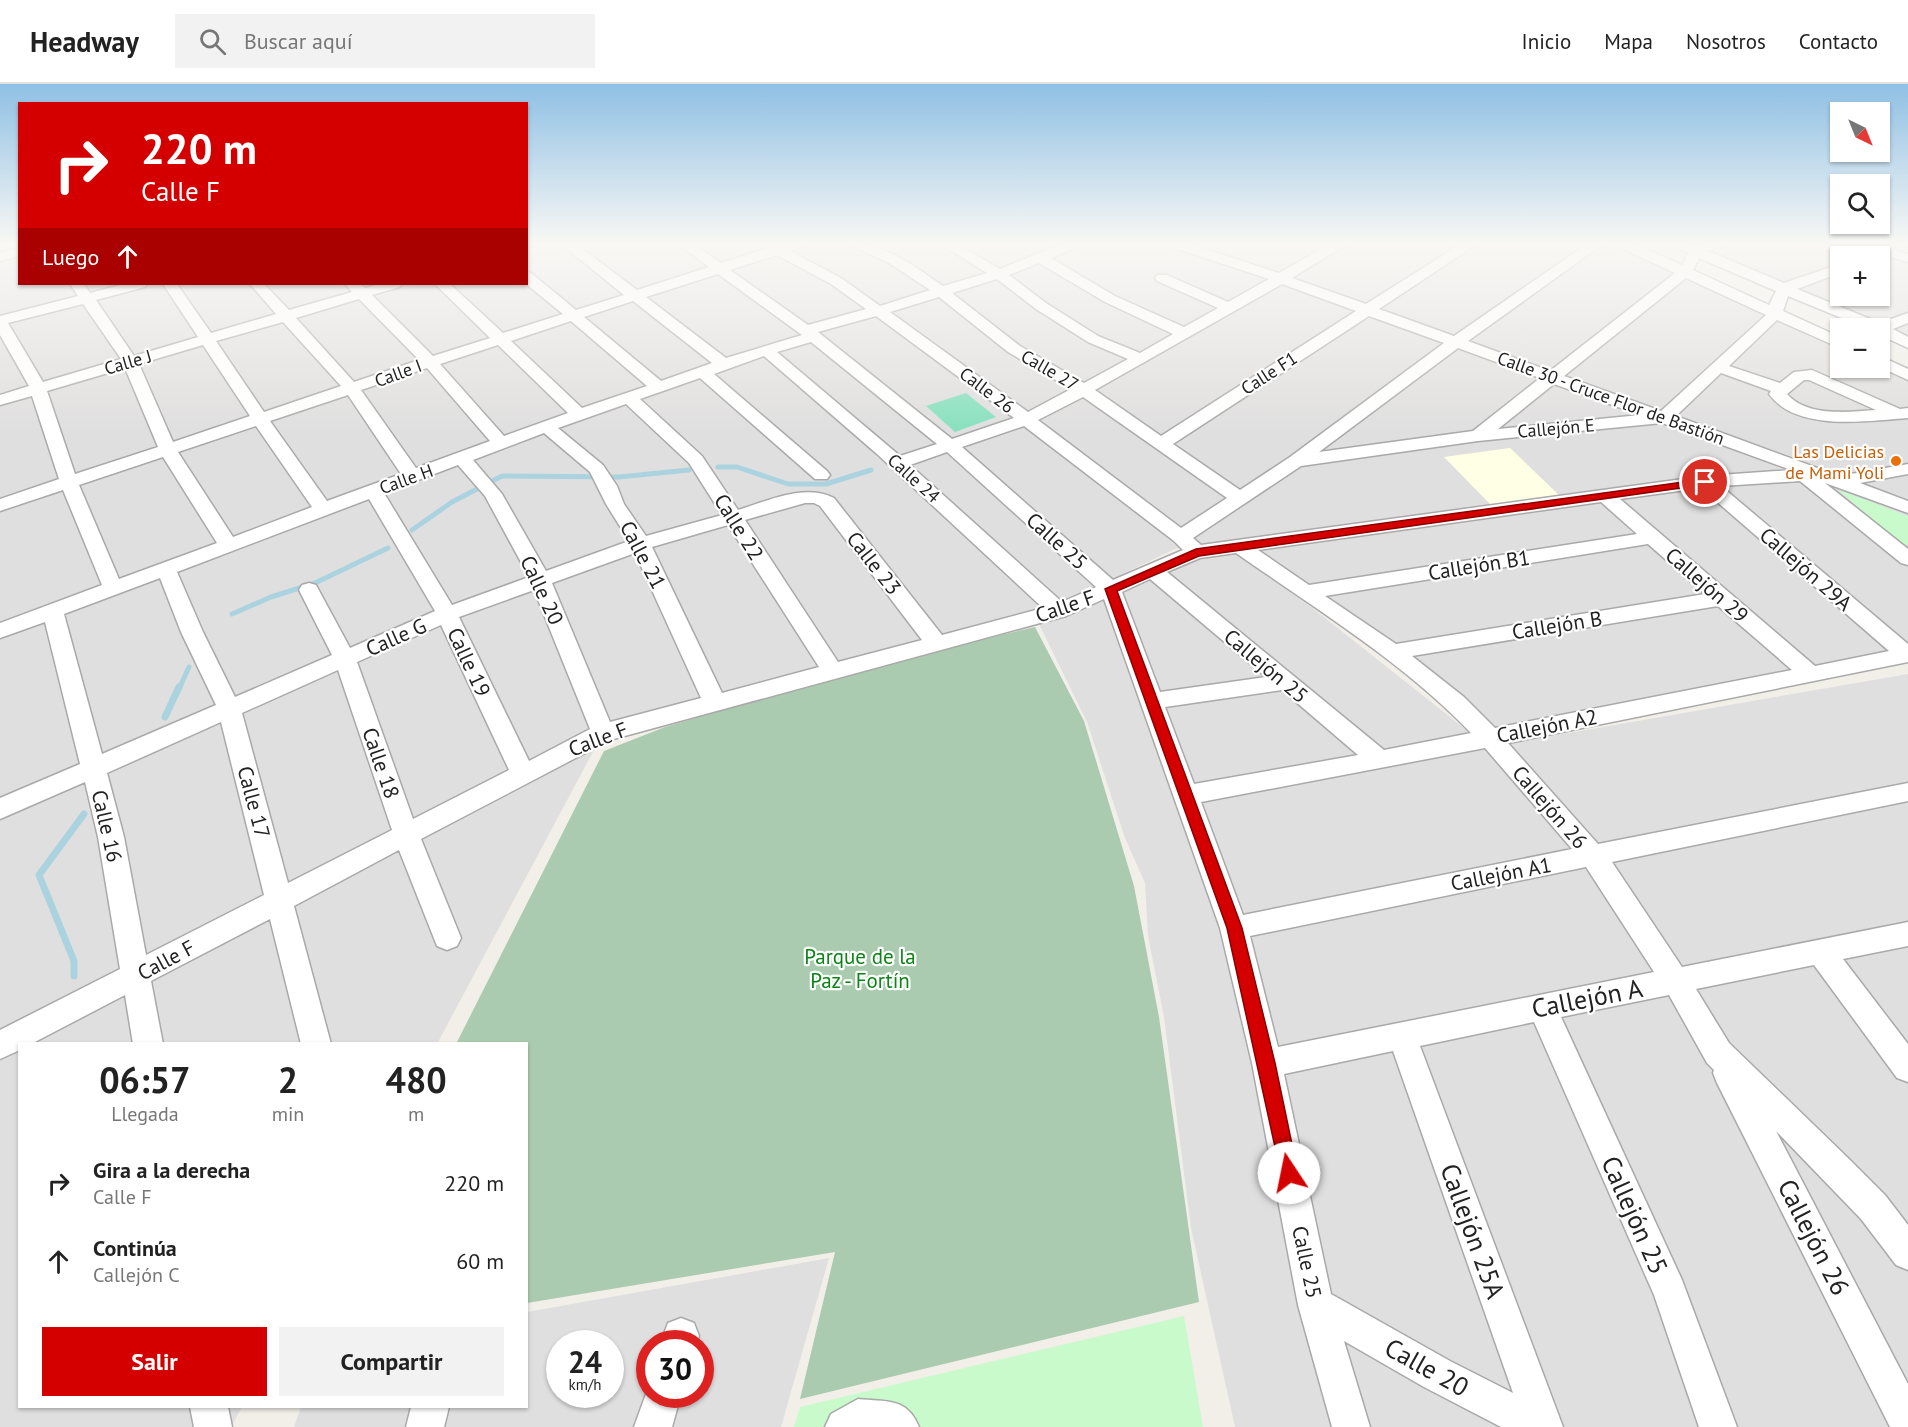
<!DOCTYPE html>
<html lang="es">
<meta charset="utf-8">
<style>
body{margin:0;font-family:"PT Sans",sans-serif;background:#f2f2f2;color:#222;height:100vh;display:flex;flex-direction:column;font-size:22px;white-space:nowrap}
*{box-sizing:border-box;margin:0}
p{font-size:20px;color:#767676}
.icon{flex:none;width:33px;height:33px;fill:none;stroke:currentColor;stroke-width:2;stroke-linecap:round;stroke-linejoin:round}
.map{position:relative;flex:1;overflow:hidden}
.details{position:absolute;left:18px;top:958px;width:510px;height:366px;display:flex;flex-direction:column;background:#fff;border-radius:0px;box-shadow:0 2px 4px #0004}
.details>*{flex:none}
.top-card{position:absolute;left:18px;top:18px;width:510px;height:183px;border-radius:0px;box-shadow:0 2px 4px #0004;background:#d40000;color:#fff;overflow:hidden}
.needle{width:39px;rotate:137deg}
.controls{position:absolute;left:1830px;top:18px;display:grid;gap:12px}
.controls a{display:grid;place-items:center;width:60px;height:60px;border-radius:0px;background:#fff;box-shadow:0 2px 4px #0004;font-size:30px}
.speed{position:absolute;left:546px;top:1246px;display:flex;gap:12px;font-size:30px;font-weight:700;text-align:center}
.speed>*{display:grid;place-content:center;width:78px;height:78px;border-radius:50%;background:#fff;box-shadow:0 2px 4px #0004;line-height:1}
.speed small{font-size:15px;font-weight:400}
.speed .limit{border:9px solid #d22;background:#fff;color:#111}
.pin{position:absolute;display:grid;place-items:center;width:51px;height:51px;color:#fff;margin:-26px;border:3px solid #fff;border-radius:50%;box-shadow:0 2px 6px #0007}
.me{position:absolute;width:66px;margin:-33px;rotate:349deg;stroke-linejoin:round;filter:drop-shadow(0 0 4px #0008)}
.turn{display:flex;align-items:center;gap:21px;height:126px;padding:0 24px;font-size:27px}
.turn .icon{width:78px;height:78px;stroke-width:2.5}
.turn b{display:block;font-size:42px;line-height:51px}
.then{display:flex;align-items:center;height:57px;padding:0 24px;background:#0003;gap:12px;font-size:22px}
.eta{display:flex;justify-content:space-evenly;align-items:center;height:102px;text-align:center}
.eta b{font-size:36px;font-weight:800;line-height:42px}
.primary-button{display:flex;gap:12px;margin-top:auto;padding:12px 24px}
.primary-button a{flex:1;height:69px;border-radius:0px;background:#d40000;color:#fff;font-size:24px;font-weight:800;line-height:69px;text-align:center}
.primary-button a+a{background:#f2f2f2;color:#222}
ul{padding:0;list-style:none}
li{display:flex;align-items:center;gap:18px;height:78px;padding:0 24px}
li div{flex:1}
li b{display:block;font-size:22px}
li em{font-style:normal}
header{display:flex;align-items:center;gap:36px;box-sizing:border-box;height:84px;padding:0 30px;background:#fff;border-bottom:2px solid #e0e0e0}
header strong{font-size:28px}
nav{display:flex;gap:33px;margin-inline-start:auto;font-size:21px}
.search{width:420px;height:54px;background:#f2f2f2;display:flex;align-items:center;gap:15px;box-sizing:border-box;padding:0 21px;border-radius:0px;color:#767676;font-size:22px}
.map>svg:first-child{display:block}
.residential{fill:#e0dfdf;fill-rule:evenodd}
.education{fill:#ffffe5}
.cemetery{fill:#aacbaf}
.park{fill:#c8facc}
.pitch{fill:#88e0be}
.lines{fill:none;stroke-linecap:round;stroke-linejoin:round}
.stream-far1{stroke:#aad3df;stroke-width:5}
.stream{stroke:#aad3df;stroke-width:7}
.street-casing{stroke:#a9a9a9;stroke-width:3}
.street{fill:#fff;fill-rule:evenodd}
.route{fill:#d40000;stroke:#8a0000;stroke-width:1.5}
.food-dot{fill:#e8710a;stroke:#fff;stroke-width:2}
.labels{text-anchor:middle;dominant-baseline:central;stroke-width:4.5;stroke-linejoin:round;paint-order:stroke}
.far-street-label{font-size:18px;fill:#222;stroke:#fff}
.far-food-label{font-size:18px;fill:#c56008;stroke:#fff;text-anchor:end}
.street-label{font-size:21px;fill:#222;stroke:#fff}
.park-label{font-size:21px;fill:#0c8416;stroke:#fff}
.near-street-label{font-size:26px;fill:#222;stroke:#fff}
</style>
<header>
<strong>Headway</strong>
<div class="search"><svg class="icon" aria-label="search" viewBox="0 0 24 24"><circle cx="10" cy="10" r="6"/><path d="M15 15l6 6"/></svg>Buscar aquí</div>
<nav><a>Inicio</a><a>Mapa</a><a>Nosotros</a><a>Contacto</a></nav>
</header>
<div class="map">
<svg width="1908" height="1343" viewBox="0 0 1908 1343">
<rect width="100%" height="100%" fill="#f2efe9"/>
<g class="residential">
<polygon points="0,160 19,160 20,200 526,200 527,160 1186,160 1280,194 1026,336 948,360 1111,505 603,649 437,960 20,960 20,1323 242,1323 231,1343 0,1343"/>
<polygon points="1234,160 1614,160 1840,263 1840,284 1880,284 1880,281 1908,295 1908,569 1493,644 1245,457 1175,465 1112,495 963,364 1036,336 1093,308 1280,201 1298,194 1217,168"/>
<path d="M1689 160H1908V255L1793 203ZM1840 172H1880V212H1840Z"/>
<polygon points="1244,470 1488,663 1908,590 1908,1343 1235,1343 1191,1144 1164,933 1148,852 1145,799 1125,754 1087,638 1039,540 1151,493 1202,474"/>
<path d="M829 1174 781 1343H294L301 1323H526L527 1228ZM560 1260H610V1311H560ZM650 1260H700V1311H650Z"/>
</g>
<polygon class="education" points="1510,364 1561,413 1493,423 1444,373"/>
<polygon class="cemetery" points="1035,543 1084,637 1134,802 1159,933 1199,1218 800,1315 835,1168 527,1219 526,960 456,960 604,667 665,643 905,573"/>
<g class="park">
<polygon points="1837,405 1908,432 1908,460 1903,461"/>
<polygon points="1184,1232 1203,1343 794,1343 800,1323"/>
</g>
<polygon class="pitch" points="966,309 996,333 955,348 926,322"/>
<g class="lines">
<g class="stream-far1">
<polyline points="718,383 737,383 788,400 826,400 871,386"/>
<polyline points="412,446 452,418 502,392 619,393 689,386"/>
<polyline points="232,530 271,513 315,499 388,464"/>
<polyline points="179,605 189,583"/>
</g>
<g class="stream">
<polyline points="165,633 179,603"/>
<polyline points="74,892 74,877 39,791 84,730"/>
</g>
<defs>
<g id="street">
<polygon points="526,160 537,160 526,165"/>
<path d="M561 160H576L637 206 709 183 678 160H694L721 179 766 165 763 160H803L801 163 790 167 841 194 880 222 930 206 889 179 855 163 853 160C888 160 916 184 943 202L987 189 941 160H957L1000 185 1061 160H1080L1078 163 1051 174 1115 212 1184 243 1218 224 1157 197 1155 194 1157 191H1167L1228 218 1269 195 1172 163 1170 160H1190L1279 189 1330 160H1347L1292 194 1366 220 1461 160H1477L1379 225 1454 252 1587 160H1603L1468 257 1550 287 1675 189 1619 163 1617 160H1635L1682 181 1688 169 1671 160H1689L1696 162 1703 160H1723L1721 163 1708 167 1784 199 1840 180V189L1797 205 1880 239 1908 229V239L1893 245 1908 253V264L1880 251V244H1866L1788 212 1783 227 1840 253V264L1777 236 1729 282 1780 299 1794 288 1812 286 1900 325 1908 324V334C1867 337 1796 348 1769 310L1771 307 1721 289 1676 332 1839 392 1908 380V390L1860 399 1908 417V429L1825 399 1908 465V481L1901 479 1800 397 1721 402 1908 560V578L1508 659 1598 760 1908 699V717L1612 778 1682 883 1908 838V862L1843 875 1908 960V998L1897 994 1814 881 1696 905 1729 959 1848 1074 1885 1111 1908 1141V1186L1896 1181 1861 1135 1776 1047 1908 1300V1343H1890L1717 999 1713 989 1714 986 1707 979 1669 911 1561 933 1682 1196 1737 1343H1699L1654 1211 1534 938 1420 962 1563 1343H1501L1424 1303 1344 1257 1370 1343H1332L1298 1221 1252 979 1220 844 1104 515 1066 532 610 656 421 755 461 854 457 862 447 866 437 862 399 766 294 822 331 960H301L270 835 151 897 163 960H133L125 911 31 960H20V966L0 975V946L120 885 98 753 85 698 0 735V714L80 680 45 538 0 554V539L102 501 63 406 0 427V415L59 395 32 312 0 321V311L29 302 0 251V232L78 212 70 200H84L90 209 125 200H147L145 203 96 216 134 272 198 253 163 200H177L211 249 276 230 250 200H264L289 226 352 208 345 200H360L365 204 381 200H402L400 203 372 211 433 272 490 254 435 200H450L503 249 563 230 526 200V188L531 189 576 226 624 211ZM777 171 831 200 866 225 808 241 730 186ZM1699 174 1776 207 1769 221 1693 186ZM1039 179 1105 218 1173 250 1140 269 1098 252 1046 219 1009 191ZM718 190 802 251 726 274 646 213ZM1686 194 1766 231 1661 327 1564 292ZM997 195 1036 225 1088 258 1128 275 1084 299 1020 262 952 209ZM1282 200 1356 227 1161 352 1095 306ZM939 213 1008 268 1071 305 1028 328 890 228ZM359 215 419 276 354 298 296 234ZM633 217 712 279 661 297 584 233ZM83 220 121 275 43 298 8 239ZM876 232 1014 334 952 355 818 248ZM1369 232 1444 259 1290 373 1240 406 1173 360ZM571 237 647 302 582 324 511 257ZM283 238 341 302 264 328 216 257ZM811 258 937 360 900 372 777 268ZM203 261 250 332 173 358 139 280ZM498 261 568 329 504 352 440 280ZM1458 264 1540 294 1473 347 1319 368ZM764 272 877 370 1043 524 942 551 834 414C804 399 768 417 738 426L702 372 640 315 700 294 815 395H827L830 391 827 387 714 290ZM125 284 158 363 75 390 47 307ZM427 284 490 357 416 384 361 306ZM1804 296H1809L1876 326C1848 328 1807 333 1787 310ZM1554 300 1640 331 1498 345ZM348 311 401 390 327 417 270 337ZM1083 313 1227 414 1181 444 1038 336ZM626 320 689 379 722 431 646 452 624 420 617 402 603 381 558 344ZM1662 339 1791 386 1705 392 1201 461 1193 454 1301 382 1478 357ZM256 342 312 423 233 453 178 368ZM1024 342 1174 457 1183 466 1113 496 962 363ZM544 349 590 388 606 420 629 457 546 487 502 410 473 376ZM947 368 1096 503 1062 518 910 381ZM163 373 217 459 119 495 79 401ZM458 381 485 412 529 493 452 521 384 409ZM1701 404 1889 567 1815 582 1620 415ZM369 415 435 527 350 564 316 501 309 499 302 501 299 506 332 571 235 613 203 548 177 488ZM1601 418 1637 450 1309 501 1258 466ZM805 419H814L820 422 922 556 838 578 745 436ZM728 441 819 583 722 609 652 463ZM1648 460 1705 510 1396 560 1325 512ZM635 469 701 614 610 638 552 499ZM1236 469C1316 525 1403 578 1471 649L1384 666 1167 488 1200 474ZM160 494 181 548 216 621 102 670 64 530ZM1150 495 1266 593 1160 608 1122 508ZM534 506 590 645 529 677 459 533ZM1718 522 1792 586 1495 644 1464 613 1412 572ZM441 541 509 686 413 735 357 578ZM338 586 392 746 288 799 242 629ZM1282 606 1358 671 1194 700 1165 623ZM221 638 264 811 146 871 124 753 107 689ZM1485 664 1572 765 1243 831 1201 718ZM1586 783 1654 888 1278 963 1250 852ZM1393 967 1513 1309 1450 1277 1331 1210 1284 990Z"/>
<polygon points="20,164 20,172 0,177 0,169"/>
<polygon points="1888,164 1908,170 1908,178 1888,172 1880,175 1880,172 1866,172 1868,169"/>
<polygon points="1880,272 1908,285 1908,296 1880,283"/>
<polygon points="681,1234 694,1239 699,1252 696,1260 660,1260 668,1239"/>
<polygon points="650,1299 650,1311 681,1311 672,1343 634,1343"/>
<path d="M858 1315C886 1318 907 1313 919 1343H825L831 1330Z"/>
<polygon points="190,1323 228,1323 232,1343 194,1343"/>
<polygon points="411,1323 449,1323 444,1343 406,1343"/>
</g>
</defs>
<use href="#street" class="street-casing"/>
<use href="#street" class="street"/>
</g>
<linearGradient id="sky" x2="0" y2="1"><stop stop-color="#8fc0e4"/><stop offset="0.46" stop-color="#f9f8f5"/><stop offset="1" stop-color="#f9f8f5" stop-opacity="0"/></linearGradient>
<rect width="1908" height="348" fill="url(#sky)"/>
<polygon class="route" points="1705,395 1710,398 1709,400 1199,472 1117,507 1242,844 1275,979 1298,1089 1295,1095 1289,1098 1282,1095 1227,844 1105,505 1196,465"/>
<circle class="food-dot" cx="1896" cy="377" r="6"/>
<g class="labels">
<g class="far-street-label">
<text transform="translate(128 278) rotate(-16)">Calle J</text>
<text transform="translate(1050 286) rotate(30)">Calle 27</text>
<text transform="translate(398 289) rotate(-20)">Calle I</text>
<text transform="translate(1269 289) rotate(-33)">Calle F1</text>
<text transform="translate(987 306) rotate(37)">Calle 26</text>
<text transform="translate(1611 314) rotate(20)">Calle 30 - Cruce Flor de Bastión</text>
<text transform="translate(1556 344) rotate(-5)">Callejón E</text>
<text transform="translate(914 394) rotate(42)">Calle 24</text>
<text transform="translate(406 395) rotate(-20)">Calle H</text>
</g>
<g class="far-food-label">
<text x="1884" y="367">Las Delicias<tspan x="1884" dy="21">de Mami Yoli</tspan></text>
</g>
<g class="street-label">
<text transform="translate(739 443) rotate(58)">Calle 22</text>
<text transform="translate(1057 457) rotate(42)">Calle 25</text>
<text transform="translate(643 471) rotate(62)">Calle 21</text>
<text transform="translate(874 479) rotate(52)">Calle 23</text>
<text transform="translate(1479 481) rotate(-9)">Callejón B1</text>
<text transform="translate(1806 485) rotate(41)">Callejón 29A</text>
<text transform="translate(1707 501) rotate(41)">Callejón 29</text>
<text transform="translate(542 506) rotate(65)">Calle 20</text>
<text transform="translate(1065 522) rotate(-19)">Calle F</text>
<text transform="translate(1557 541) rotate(-9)">Callejón B</text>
<text transform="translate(396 553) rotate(-24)">Calle G</text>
<text transform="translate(469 578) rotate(65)">Calle 19</text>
<text transform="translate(1266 582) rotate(40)">Callejón 25</text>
<text transform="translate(1547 642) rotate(-11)">Callejón A2</text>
<text transform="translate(598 655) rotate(-21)">Calle F</text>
<text transform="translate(381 679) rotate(71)">Calle 18</text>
<text transform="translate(254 718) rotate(75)">Calle 17</text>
<text transform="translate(1550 723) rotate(49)">Callejón 26</text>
<text transform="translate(107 742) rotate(77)">Calle 16</text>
<text transform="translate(1501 790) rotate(-11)">Callejón A1</text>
<text transform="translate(166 876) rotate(-28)">Calle F</text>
<text transform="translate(1307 1178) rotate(78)">Calle 25</text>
</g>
<g class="park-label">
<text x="860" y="872">Parque de la<tspan x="860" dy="24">Paz - Fortín</tspan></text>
</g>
<g class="near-street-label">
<text transform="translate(1587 914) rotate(-11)">Callejón A</text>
<text transform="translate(1635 1131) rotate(66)">Callejón 25</text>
<text transform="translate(1473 1147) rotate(70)">Callejón 25A</text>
<text transform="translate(1814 1153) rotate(63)">Callejón 26</text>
<text transform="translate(1427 1283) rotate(29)">Calle 20</text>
</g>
</g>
</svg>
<div class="controls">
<a><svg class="needle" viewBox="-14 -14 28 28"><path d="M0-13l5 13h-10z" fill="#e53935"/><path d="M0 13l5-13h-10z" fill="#767676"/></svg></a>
<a><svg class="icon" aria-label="search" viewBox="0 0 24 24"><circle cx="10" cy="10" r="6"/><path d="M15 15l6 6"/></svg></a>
<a>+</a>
<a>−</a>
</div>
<div class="speed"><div>24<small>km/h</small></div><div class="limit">30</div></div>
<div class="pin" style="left:1705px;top:398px;background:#d93025"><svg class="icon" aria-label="arrive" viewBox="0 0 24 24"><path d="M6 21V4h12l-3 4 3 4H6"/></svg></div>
<svg class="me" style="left:1289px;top:1089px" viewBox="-20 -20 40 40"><circle r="19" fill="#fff"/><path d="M0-13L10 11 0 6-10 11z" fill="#d40000"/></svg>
<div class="top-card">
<div class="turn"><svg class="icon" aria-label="right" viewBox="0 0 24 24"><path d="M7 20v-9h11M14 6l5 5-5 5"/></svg><div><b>220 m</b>Calle F</div></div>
<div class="then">Luego<svg class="icon" aria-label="ahead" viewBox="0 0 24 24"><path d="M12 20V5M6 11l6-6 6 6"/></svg></div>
</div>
<section class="details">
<div class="eta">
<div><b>06:57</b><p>Llegada</p></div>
<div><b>2</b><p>min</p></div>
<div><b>480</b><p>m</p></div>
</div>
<ul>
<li><svg class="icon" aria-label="right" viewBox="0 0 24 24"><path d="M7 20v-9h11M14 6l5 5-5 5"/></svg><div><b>Gira a la derecha</b><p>Calle F</p></div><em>220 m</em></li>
<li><svg class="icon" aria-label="ahead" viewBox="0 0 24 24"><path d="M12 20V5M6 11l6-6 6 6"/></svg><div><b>Continúa</b><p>Callejón C</p></div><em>60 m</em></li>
</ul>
<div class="primary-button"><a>Salir</a><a>Compartir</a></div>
</section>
</div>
